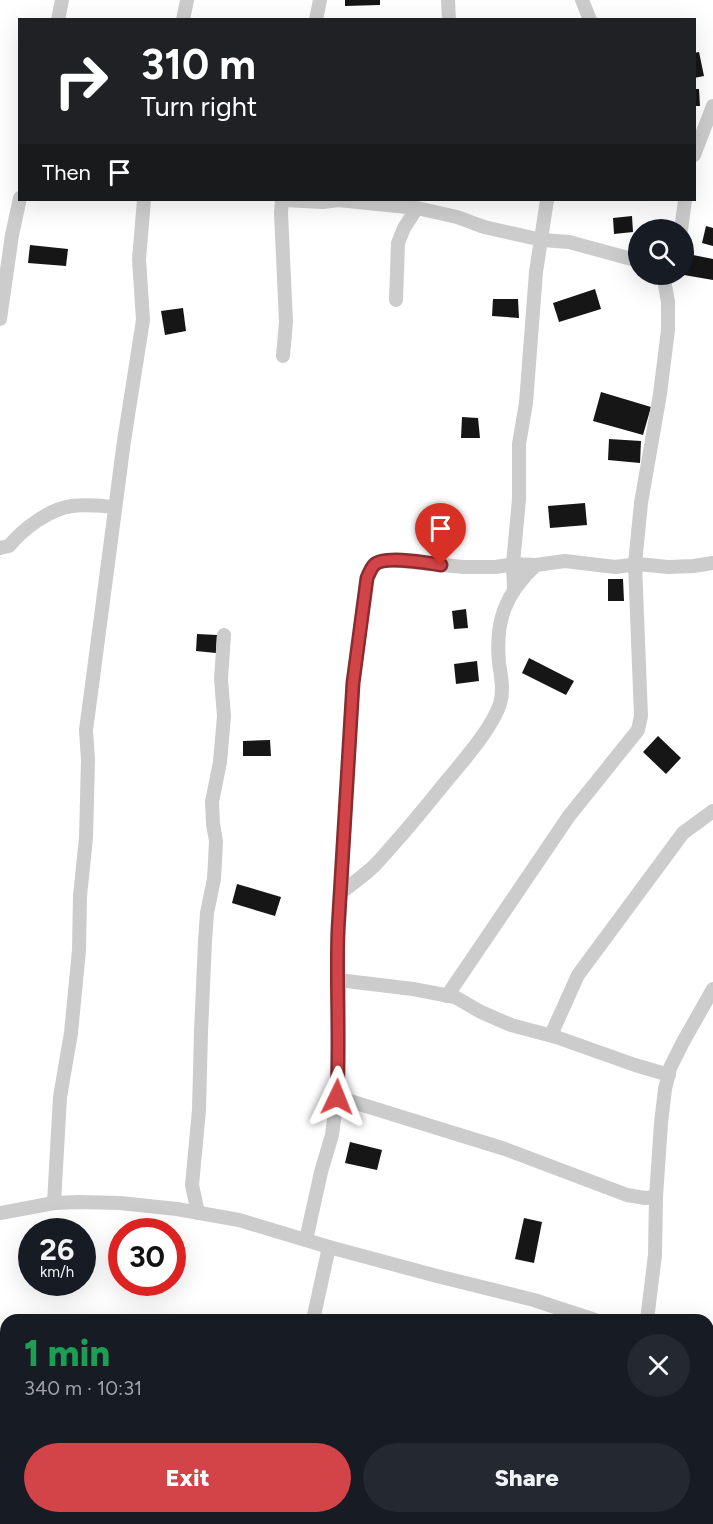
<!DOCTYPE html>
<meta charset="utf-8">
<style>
body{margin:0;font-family:Figtree,sans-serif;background:#242831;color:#f1f3f6;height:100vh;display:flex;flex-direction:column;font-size:22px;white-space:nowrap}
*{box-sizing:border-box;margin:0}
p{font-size:20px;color:#9ea1a6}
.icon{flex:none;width:33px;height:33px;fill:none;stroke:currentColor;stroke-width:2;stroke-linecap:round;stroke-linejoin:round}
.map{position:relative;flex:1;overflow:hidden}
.panel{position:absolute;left:0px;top:1314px;width:714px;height:210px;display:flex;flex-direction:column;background:#171b24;border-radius:18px 18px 0 0;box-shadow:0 6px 24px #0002}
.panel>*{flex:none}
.hud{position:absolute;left:18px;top:18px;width:678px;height:183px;border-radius:0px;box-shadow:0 6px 24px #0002;background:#202124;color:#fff;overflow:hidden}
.fabs{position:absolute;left:628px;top:219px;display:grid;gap:12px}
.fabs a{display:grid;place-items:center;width:66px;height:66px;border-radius:50%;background:#171b24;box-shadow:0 6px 24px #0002;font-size:30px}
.speed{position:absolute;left:18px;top:1218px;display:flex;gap:12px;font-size:30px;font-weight:700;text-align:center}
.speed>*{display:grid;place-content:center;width:78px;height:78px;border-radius:50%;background:#171b24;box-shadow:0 6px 24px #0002;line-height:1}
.speed small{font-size:15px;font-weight:400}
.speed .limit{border:9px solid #d22;background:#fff;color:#111}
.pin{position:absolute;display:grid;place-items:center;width:51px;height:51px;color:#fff;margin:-62px -26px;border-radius:50% 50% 50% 0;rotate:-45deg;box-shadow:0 0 6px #0007}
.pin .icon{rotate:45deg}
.me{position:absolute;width:66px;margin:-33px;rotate:2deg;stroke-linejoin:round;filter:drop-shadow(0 0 4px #0008)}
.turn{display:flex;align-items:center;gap:21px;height:126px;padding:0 24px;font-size:27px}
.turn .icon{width:78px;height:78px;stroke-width:2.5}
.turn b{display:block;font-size:42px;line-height:51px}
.then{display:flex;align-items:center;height:57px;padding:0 24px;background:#0003;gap:12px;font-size:22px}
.round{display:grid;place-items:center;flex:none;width:63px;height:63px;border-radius:32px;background:#242831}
.overview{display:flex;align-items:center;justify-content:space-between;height:102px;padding:0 24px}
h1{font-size:36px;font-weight:800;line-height:45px;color:#1e9e55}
.cta{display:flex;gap:12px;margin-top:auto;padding:12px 24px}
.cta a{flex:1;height:69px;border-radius:36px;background:#d34449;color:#fff;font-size:24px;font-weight:800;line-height:69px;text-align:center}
.cta a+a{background:#242831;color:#f1f3f6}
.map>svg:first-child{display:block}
.building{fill:#161616}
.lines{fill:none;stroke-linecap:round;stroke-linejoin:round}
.minor{stroke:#ccc;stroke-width:14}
.route-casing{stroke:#892c2f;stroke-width:15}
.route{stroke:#d34449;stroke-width:10}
</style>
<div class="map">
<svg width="713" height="1524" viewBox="0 0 713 1524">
<rect width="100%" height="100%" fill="#fff"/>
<g class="building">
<polygon points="345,0 380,0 380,5 345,6"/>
<polygon points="699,52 704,76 694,78 694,53"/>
<polygon points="694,89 699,89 700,106 694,106"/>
<polygon points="632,216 633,232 614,234 613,218"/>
<polygon points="706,226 713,228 713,246 702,243"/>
<polygon points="30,245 68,249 66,266 28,263"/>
<polygon points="688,254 713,259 713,280 684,275"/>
<polygon points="595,289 601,309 559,322 553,303"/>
<polygon points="493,299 518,299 519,318 492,316"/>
<polygon points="183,308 186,331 165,335 161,311"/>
<polygon points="601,392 651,407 643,435 593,421"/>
<polygon points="462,417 478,418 480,438 461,438"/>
<polygon points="609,439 641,441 640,463 608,460"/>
<polygon points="585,503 587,525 550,528 548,506"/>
<polygon points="608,579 623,579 624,601 608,601"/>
<polygon points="466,609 468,628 454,629 452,611"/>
<polygon points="197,634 217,635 216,653 196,651"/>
<polygon points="529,658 574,681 566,695 522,673"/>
<polygon points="477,661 479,681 456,684 454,664"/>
<polygon points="658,736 681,758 666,774 643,752"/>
<polygon points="270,740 271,756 243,756 243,741"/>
<polygon points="237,884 281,897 275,916 232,903"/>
<polygon points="350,1142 382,1150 377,1170 345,1163"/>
<polygon points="524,1218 542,1222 534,1263 515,1259"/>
</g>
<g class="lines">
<g class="minor">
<polyline points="448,0 449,20"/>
<polyline points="582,0 590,20"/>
<polyline points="58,20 62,0"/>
<polyline points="183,20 187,0"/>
<polyline points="316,20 320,0"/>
<polyline points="694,155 713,106"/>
<polyline points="282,200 281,213 286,322 283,356"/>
<polyline points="284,200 323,202 338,200 417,208"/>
<polyline points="681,230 685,200"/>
<polyline points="396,300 398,243 404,228 417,208 457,217 484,227 542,240 569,242 639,261"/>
<polyline points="0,319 12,235 20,198"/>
<path d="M0 548 9 546C23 529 49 509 72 506 86 504 101 506 115 507"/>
<polyline points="514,589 513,564 519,499 519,444 526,403 536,272 547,200"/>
<path d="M341 893C352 884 363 876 373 867 380 860 386 853 392 846 413 823 433 797 454 772 469 754 492 727 500 704 504 691 501 676 499 663 495 621 505 594 536 565"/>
<polyline points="338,980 413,989 455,997 481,1012 511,1025 556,1037 635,1065 669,1075"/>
<polyline points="447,996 569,816 638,730 641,716 635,564 641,503 660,394 668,330 668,302 663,274"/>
<polyline points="551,1035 578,975 683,833 713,811"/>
<polyline points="337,1097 505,1149 627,1195 645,1198 656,1197"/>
<polyline points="54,1203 60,1097 71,1033 79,950 80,896 86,838 88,760 86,730 92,685 124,441 143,320 139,259 144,200"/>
<polyline points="0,1213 54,1203 79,1202 120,1203 177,1209 239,1220 329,1247 437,1276 534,1300 595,1320"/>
<polyline points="198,1213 192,1185 199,1110 201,1032 205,941 207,913 214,879 215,861 216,841 213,824 212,802 220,762 224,716 221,679 224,635"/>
<path d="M306 1240 321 1172 332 1135 337 1097 339 985 337 959 342 868 353 683 367 578C374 564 375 562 390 560L464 567H496L513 564 536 565 565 561 615 567 638 564 668 567 694 566 713 563"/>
<polyline points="313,1320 329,1247"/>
<polyline points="647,1320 655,1255 656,1197 661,1123 665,1089 670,1068 683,1042 713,989"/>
<polyline points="708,1367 713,1370"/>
<polyline points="0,1368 6,1368"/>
<polyline points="115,1524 115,1518"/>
<polyline points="297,1524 297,1518"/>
</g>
</g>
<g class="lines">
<defs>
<path id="route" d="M337 1097C340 1041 336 986 338 930L353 683 367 578C369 574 371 568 374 565 384 555 427 563 441 565"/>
</defs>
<use href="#route" class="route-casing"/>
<use href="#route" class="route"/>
</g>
</svg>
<div class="fabs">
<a><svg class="icon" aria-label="search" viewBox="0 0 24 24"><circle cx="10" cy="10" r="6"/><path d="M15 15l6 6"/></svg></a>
</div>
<div class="speed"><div>26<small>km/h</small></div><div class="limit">30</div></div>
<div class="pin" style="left:441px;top:565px;background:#d93025"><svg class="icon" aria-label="arrive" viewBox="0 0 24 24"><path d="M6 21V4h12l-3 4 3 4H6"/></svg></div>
<svg class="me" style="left:337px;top:1097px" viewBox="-20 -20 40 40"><path d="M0-17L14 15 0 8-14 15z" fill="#d34449" stroke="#fff" stroke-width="4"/></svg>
<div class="hud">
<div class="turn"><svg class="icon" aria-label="right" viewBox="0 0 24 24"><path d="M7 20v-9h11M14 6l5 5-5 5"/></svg><div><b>310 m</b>Turn right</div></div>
<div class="then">Then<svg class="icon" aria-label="arrive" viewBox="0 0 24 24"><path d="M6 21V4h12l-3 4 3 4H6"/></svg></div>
</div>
<section class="panel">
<div class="overview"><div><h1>1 min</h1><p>340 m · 10:31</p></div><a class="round"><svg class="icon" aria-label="close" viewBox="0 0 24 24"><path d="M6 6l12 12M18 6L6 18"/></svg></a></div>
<div class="cta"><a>Exit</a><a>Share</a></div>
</section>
</div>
